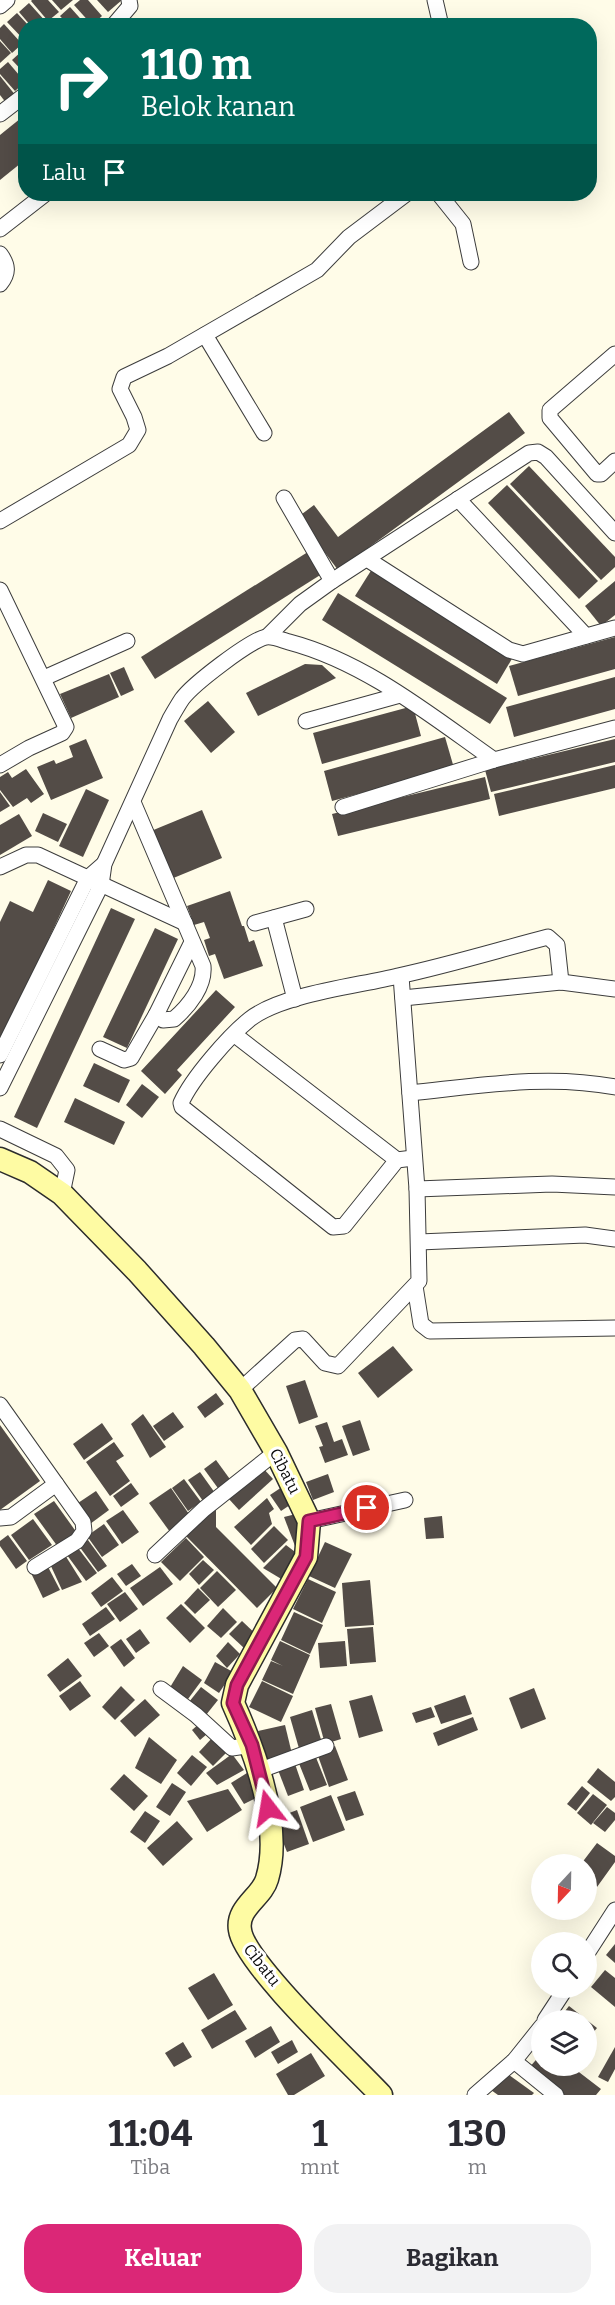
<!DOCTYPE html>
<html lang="id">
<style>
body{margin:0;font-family:Bitter,serif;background:#f2f2f3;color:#2b2b33;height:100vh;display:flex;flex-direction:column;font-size:22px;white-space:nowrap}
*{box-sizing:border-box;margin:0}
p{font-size:20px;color:#7c7c81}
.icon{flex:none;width:33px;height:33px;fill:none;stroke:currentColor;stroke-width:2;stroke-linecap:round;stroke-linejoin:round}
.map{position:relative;height:2095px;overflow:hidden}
.panel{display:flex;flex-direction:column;background:#fff;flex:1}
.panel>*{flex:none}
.hud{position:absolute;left:18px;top:18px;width:579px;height:183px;border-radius:24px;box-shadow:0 6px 24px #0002;background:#00695c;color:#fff;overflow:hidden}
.needle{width:39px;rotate:202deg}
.buttons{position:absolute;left:531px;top:1854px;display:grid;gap:12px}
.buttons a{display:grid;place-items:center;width:66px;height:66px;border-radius:50%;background:#fff;box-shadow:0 6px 24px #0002;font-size:30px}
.pin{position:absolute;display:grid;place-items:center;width:51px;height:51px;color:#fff;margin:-26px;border:3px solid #fff;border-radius:50%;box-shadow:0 2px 6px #0007}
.me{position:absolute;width:66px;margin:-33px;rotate:346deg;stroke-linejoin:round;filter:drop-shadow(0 0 4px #0008)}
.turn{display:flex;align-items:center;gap:21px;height:126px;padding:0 24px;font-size:27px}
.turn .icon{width:78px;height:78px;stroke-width:2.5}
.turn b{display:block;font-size:42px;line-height:51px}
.then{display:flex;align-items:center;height:57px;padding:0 24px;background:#0003;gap:12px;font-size:22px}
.eta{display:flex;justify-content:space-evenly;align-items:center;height:102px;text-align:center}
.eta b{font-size:36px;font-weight:700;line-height:42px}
.cta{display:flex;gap:12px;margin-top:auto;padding:12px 24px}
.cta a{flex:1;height:69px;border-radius:24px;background:#db2777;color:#fff;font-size:24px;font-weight:700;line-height:69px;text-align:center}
.cta a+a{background:#f2f2f3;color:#2b2b33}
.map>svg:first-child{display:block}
.building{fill:#534c47}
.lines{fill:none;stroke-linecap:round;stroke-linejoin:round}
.street-casing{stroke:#3d3d3d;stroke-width:17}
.secondary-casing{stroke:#2c2c2c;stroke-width:25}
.street{stroke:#fff;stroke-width:15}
.secondary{stroke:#fefba3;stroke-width:22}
.route-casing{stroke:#8e194d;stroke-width:15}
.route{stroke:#db2777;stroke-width:10}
.labels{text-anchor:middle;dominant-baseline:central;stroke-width:6;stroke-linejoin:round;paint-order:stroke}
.street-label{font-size:16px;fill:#0a0a0a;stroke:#fff}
</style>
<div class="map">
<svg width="615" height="2095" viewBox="0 0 615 2095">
<rect width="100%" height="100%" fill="#fffce8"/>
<g class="building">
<polygon points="32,0 48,0 59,12 48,21 31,1"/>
<polygon points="52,0 73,0 61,10"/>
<polygon points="80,0 88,0 102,16 92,25 74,5"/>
<polygon points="97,0 122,0 108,12"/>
<polygon points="29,3 47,23 44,26 31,26 19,12"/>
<polygon points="70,7 87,26 69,26 60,16"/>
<polygon points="17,13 29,26 26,26 26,42 7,22"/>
<polygon points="4,24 22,44 12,53 0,39 0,28"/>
<polygon points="0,41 11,53 0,63"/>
<polygon points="22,51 26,55 26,75 12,60"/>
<polygon points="8,62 25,82 15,91 0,74 0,69"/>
<polygon points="0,76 16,96 7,104 0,95"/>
<polygon points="26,114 26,159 0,180 0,135"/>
<polygon points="509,412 525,433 338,570 298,517 314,505 338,537"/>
<polygon points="529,466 615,557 615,567 601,580 510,484"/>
<polygon points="507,485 598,581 579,599 488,503"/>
<polygon points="311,550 325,572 155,679 141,657"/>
<polygon points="372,569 513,657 497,684 355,596"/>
<polygon points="615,581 615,615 601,626 585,606"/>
<polygon points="338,593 507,698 490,724 322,620"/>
<polygon points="615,637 615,669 518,696 509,666"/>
<polygon points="305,664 322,665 336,678 258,716 246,693"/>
<polygon points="124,667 134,690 121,696 110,673"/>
<polygon points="109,674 119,697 71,718 60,694"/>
<polygon points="615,677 615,709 514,737 506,707"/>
<polygon points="208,701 235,732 211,753 184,721"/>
<polygon points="413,706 421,736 322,764 313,733"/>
<polygon points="445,737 454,768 332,801 324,771"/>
<polygon points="86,739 103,778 51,800 37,767 54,760 56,764 73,757 69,746"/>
<polygon points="615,739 615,762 491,792 485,770"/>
<polygon points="615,765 615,788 499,816 494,794"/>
<polygon points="26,769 44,794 31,803 27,798 13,807 0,790 0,777 8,772 12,778"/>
<polygon points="485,777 490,799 338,836 332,814"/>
<polygon points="86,789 109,800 83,857 59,846"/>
<polygon points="0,792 10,806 0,812"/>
<polygon points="202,810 222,858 171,879 151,831"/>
<polygon points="43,813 67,824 58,842 35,831"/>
<polygon points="19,814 32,836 0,855 0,825"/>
<polygon points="48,880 71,891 0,1044 0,922 10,901 33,912"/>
<polygon points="230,891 242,926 244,926 249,942 254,940 263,966 224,979 215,954 209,956 204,940 210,938 204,922 194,925 187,906"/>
<polygon points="111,908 135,919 37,1128 14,1117"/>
<polygon points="155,928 178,939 127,1048 103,1037"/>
<polygon points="216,990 235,1007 177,1070 182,1075 165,1094 141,1071"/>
<polygon points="94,1063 130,1080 119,1103 83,1086"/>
<polygon points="142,1084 159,1097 142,1118 126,1105"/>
<polygon points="75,1098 125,1122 114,1145 64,1122"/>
<polygon points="393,1346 413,1370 378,1398 358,1373"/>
<polygon points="305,1380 318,1417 299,1424 286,1386"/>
<polygon points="216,1393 224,1404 205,1418 197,1407"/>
<polygon points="173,1412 184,1427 164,1441 153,1426"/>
<polygon points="143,1414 166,1447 150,1458 131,1424"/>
<polygon points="360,1420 370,1450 353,1456 342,1426"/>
<polygon points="327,1422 334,1442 342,1439 348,1455 325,1463 319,1447 323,1446 315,1426"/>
<polygon points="102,1423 113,1439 84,1460 73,1444"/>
<polygon points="0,1425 40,1481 0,1510"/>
<polygon points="114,1442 124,1456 116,1461 130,1481 110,1496 86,1462"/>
<polygon points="216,1460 232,1482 220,1491 204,1469"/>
<polygon points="262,1467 273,1479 239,1510 228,1498"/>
<polygon points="200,1472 215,1493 203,1501 188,1480"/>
<polygon points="328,1474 334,1492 313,1500 306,1482"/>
<polygon points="184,1479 201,1502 188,1511 172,1488"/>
<polygon points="131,1483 139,1494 121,1507 113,1496"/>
<polygon points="282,1487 293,1503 281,1511 270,1495"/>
<polygon points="171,1488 191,1517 170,1532 149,1503"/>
<polygon points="96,1491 109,1510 90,1524 75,1505"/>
<polygon points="267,1498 274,1509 269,1513 272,1524 251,1545 234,1527"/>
<polygon points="54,1501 77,1533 58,1547 34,1514"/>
<polygon points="216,1504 216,1527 277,1588 257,1608 184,1534"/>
<polygon points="123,1510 139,1532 122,1544 106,1521"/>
<polygon points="296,1514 304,1541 295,1546 284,1517"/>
<polygon points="442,1516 444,1538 426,1539 424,1518"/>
<polygon points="33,1519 52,1545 29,1560 11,1535"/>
<polygon points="104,1524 119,1545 102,1557 87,1536"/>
<polygon points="274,1526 288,1540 264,1563 251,1549"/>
<polygon points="8,1535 27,1561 16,1569 0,1546 0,1541"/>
<polygon points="186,1538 204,1557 180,1581 161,1562"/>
<polygon points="88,1540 107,1566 98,1572 79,1546"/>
<polygon points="325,1542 352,1554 335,1588 309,1576"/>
<polygon points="286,1545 303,1558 288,1583 263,1568"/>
<polygon points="78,1548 97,1573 86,1581 67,1555"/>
<polygon points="65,1555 82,1582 62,1590 50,1564"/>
<polygon points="203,1560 214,1570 199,1585 189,1574"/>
<polygon points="46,1563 60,1590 43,1598 30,1571"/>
<polygon points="132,1564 141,1576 126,1586 117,1574"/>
<polygon points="160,1567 173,1584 143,1606 130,1588"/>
<polygon points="217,1571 236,1590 218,1607 200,1588"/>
<polygon points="112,1577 123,1591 101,1607 91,1593"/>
<polygon points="308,1579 336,1592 322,1623 293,1609"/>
<polygon points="370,1580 374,1625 345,1627 342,1583"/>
<polygon points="198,1588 210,1600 195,1614 184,1603"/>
<polygon points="125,1592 138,1609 120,1622 107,1604"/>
<polygon points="181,1604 205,1628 190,1643 166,1618"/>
<polygon points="106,1607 115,1619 90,1636 82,1624"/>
<polygon points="223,1608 237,1622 221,1638 207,1626"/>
<polygon points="294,1612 323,1625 310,1654 281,1640"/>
<polygon points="242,1621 258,1636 245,1649 229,1634"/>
<polygon points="373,1627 376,1662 350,1664 347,1629"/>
<polygon points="140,1629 150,1643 136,1653 126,1639"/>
<polygon points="99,1633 109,1646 94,1657 84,1643"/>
<polygon points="121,1639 135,1658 124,1667 110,1647"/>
<polygon points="280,1641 310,1655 293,1694 262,1680 271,1661 283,1666 271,1660"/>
<polygon points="345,1641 347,1666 320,1668 318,1643"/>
<polygon points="228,1642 240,1654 227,1668 216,1656"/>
<polygon points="68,1658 82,1676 60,1692 47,1675"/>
<polygon points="215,1662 233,1672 219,1693 204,1683"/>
<polygon points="183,1666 202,1680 188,1699 169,1689"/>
<polygon points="80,1681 91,1696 70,1711 59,1696"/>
<polygon points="262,1681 293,1696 281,1722 249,1707"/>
<polygon points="121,1686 135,1700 115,1720 102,1707"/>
<polygon points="201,1687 218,1700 206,1715 189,1702"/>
<polygon points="534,1688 546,1719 521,1729 509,1698"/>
<polygon points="372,1695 383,1731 359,1738 349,1701"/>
<polygon points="465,1695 472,1714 441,1724 434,1706"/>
<polygon points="145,1699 160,1715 135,1737 120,1721"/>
<polygon points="331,1704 341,1739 325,1744 315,1708"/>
<polygon points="431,1707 435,1717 416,1723 412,1713"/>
<polygon points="312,1710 323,1746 300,1752 290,1717"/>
<polygon points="473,1717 478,1730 438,1746 433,1733"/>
<polygon points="199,1724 207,1734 200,1740 192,1730"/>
<polygon points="285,1725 292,1754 265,1761 258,1731"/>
<polygon points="149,1737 177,1760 161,1784 135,1768"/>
<polygon points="213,1737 227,1752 213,1766 199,1752"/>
<polygon points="335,1746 348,1780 329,1787 317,1753"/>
<polygon points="232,1754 244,1770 217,1785 206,1773"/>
<polygon points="192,1755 207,1767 191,1786 177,1773"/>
<polygon points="315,1755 327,1785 310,1791 298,1761"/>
<polygon points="295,1764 304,1790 288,1796 278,1770"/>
<polygon points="598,1768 615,1782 615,1797 611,1801 587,1782"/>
<polygon points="247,1773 260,1796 244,1804 231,1783"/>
<polygon points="124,1774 148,1796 134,1811 110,1789"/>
<polygon points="172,1783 186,1792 170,1816 156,1807"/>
<polygon points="582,1786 590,1793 576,1811 567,1804"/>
<polygon points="228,1789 242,1810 207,1832 187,1801"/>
<polygon points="355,1791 364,1815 346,1821 337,1797"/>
<polygon points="593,1794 607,1805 591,1825 577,1813"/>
<polygon points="331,1795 345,1830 313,1842 300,1807"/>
<polygon points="607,1807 615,1813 615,1820 605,1832 593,1823"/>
<polygon points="297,1810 309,1844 287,1852 274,1819"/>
<polygon points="145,1811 160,1821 145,1843 130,1832"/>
<polygon points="177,1821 193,1839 163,1866 147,1848"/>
<polygon points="597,1843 615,1856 615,1862 597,1887 586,1879 586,1864 581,1864"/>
<polygon points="615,1944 615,1963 606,1955"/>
<polygon points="605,1970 615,1978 615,2007 591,1987"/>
<polygon points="214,1973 233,2005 208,2020 188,1988"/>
<polygon points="569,2006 597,2028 587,2040 593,2045 586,2053 586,2020 558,2020"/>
<polygon points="235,2010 247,2029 212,2049 201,2030"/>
<polygon points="271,2026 280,2042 255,2058 245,2041"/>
<polygon points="292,2040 298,2052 278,2064 271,2052"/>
<polygon points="183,2042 192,2057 174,2067 165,2053"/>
<polygon points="615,2047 615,2069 608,2082 598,2077"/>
<polygon points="311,2053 325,2076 294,2095 288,2095 276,2074"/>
<polygon points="542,2053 542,2066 571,2066 601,2089 596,2095 561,2095 528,2069"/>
<polygon points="505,2072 534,2093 532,2095 498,2095 491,2090"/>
</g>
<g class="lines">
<defs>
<g id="street">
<polyline points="435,0 441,26"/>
<polyline points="0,6 7,0"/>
<polyline points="113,26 130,6 129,0"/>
<polyline points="0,114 26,94"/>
<polyline points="439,194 463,224 471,262"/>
<polyline points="0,229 45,194"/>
<path d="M0 254C8 265 9 273 0 284"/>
<polyline points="205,335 264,433"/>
<polyline points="615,354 550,410 550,418 597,474 601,474 615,461"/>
<polyline points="284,498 332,581"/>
<polyline points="458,499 586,636"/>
<polyline points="0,521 129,445 138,430 134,417 120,389 124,377 168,356 317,270 349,237 406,194"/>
<polyline points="367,559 509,650 523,654 615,628"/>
<polyline points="0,590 66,727 62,733 29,748 0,765"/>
<polyline points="268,636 300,604 332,581 529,453 538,452 546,457 615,533"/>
<polyline points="44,678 127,641"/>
<polyline points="306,721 400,695"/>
<path d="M133 802 203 966C205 986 189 1006 174 1019L163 1020 156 1015"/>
<polyline points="343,807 494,760 615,728"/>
<polyline points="0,867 26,855 38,855 185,923"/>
<polyline points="274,918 295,999"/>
<polyline points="255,923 306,909"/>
<polyline points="403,998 561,982 615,989"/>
<polyline points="235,1035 397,1160"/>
<polyline points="100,1049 124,1060 131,1058 156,1015 192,942"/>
<polyline points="0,1055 88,878 104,864"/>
<path d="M0 1088 101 885 104 864 170 719C174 712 178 705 182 699 193 684 249 641 266 637 273 636 282 640 289 642 365 662 430 715 494 760"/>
<path d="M410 1093C478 1086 547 1074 615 1087"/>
<polyline points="0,1129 56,1156 67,1170 62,1194"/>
<path d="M413 1158 397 1160 344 1226 333 1227 182 1107 181 1103C192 1078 229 1036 250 1019 282 994 358 986 398 976 449 965 498 950 548 937L557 945 561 982"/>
<polyline points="417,1189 552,1184 615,1187"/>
<polyline points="419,1242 585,1235 615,1239"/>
<polyline points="415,1286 421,1324 430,1331 615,1328"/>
<polyline points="240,1390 295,1340 303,1339 325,1363 338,1366 419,1281 417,1189 401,976"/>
<polyline points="0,1405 83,1522 84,1531 77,1541 35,1567"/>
<polyline points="0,1518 11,1517 56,1484"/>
<polyline points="309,1521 405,1500"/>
<polyline points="155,1555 204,1509 276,1452"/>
<polyline points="161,1689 196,1715 232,1748 252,1745"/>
<polyline points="258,1771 326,1746"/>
<polyline points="586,1955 615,1910"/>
<polyline points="545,2020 566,1988"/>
<polyline points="514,2061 556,2095"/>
<polyline points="475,2095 514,2061 542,2026"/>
</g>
<path id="secondary" d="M0 1159 30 1172 62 1194 137 1271 204 1346 240 1390 276 1452 309 1521 306 1557 237 1685 233 1703C255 1752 283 1826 267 1879 262 1897 236 1908 240 1930 244 1963 353 2065 381 2095"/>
</defs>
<use href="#street" class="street-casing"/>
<use href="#secondary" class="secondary-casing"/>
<use href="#street" class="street"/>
<use href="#secondary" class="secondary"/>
</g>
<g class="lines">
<defs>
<polyline id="route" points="268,1808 252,1745 233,1703 237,1685 306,1557 309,1521 367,1508"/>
</defs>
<use href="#route" class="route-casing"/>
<use href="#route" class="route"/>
</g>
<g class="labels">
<g class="street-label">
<text transform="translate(285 1471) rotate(63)">Cibatu</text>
<text transform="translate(262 1965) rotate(52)">Cibatu</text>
</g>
</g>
</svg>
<div class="buttons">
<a><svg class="needle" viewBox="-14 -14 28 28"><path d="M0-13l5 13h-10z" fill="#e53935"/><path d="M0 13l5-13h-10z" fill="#7c7c81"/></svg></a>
<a><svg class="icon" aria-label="search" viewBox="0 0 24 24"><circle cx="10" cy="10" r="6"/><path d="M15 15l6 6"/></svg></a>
<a><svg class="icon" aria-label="layers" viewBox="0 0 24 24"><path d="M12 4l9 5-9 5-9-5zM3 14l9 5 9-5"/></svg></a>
</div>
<div class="pin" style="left:367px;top:1508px;background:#d93025"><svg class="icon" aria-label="arrive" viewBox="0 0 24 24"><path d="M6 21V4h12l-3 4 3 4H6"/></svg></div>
<svg class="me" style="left:268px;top:1808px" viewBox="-20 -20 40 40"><path d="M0-17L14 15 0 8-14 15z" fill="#db2777" stroke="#fff" stroke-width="4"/></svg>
<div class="hud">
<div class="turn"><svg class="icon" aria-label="right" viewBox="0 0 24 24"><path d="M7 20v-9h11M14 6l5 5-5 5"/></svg><div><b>110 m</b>Belok kanan</div></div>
<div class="then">Lalu<svg class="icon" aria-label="arrive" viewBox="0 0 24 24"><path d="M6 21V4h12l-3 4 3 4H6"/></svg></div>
</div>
</div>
<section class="panel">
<div class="eta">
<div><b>11:04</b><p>Tiba</p></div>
<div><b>1</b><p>mnt</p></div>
<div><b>130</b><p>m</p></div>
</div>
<div class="cta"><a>Keluar</a><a>Bagikan</a></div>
</section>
